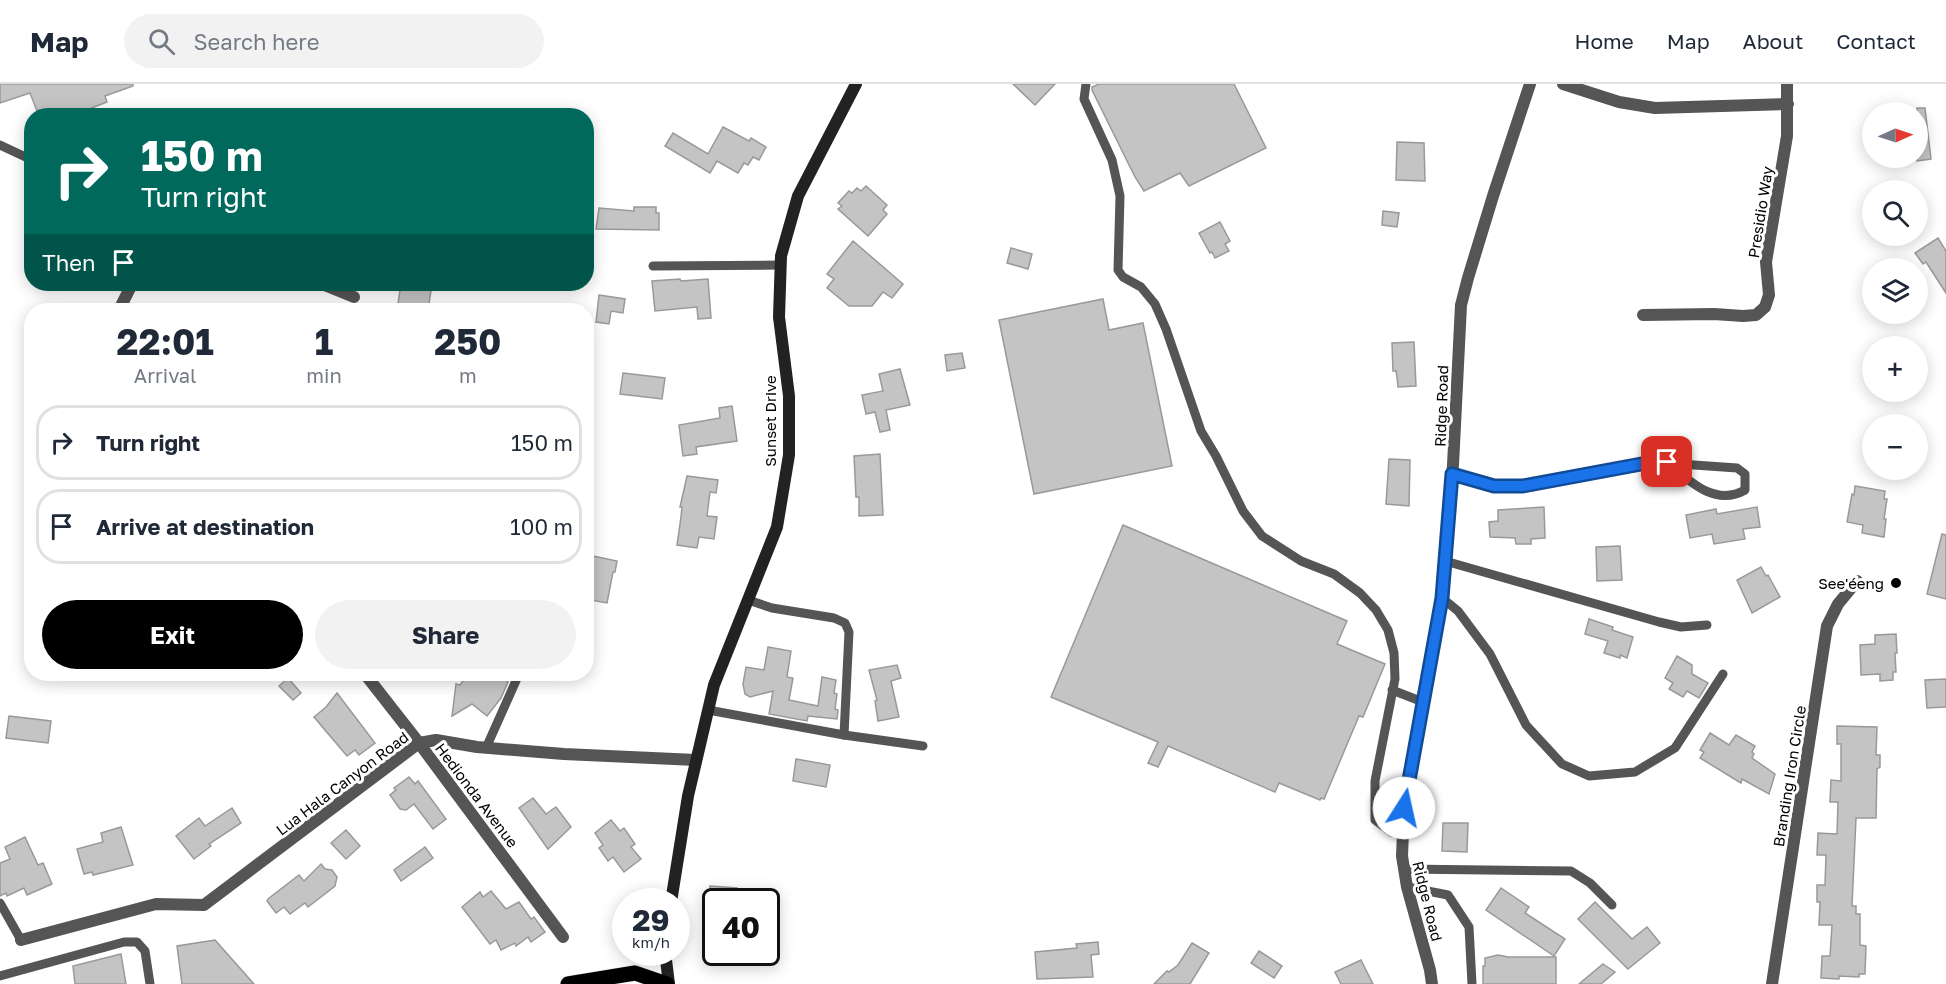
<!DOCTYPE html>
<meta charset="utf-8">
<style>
body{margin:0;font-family:"Golos Text",sans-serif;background:#f2f2f3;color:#1f2937;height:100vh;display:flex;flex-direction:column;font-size:22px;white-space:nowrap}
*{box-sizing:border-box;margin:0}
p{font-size:20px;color:#747a83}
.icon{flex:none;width:33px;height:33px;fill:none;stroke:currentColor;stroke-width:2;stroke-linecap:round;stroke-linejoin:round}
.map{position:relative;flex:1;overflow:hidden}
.panel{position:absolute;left:24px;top:219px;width:570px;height:378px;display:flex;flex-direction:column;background:#fff;border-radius:24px;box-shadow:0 3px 15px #0003}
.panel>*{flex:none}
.top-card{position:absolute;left:24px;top:24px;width:570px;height:183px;border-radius:24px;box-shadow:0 3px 15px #0003;background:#00695c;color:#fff;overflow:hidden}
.needle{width:39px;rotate:87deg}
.fabs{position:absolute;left:1862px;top:18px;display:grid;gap:12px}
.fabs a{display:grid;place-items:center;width:66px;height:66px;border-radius:50%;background:#fff;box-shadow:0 3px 15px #0003;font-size:30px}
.speed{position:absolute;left:612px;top:804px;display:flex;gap:12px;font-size:30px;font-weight:700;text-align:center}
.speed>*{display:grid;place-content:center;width:78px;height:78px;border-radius:50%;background:#fff;box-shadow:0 3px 15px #0003;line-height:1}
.speed small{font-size:15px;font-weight:400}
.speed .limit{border:3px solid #111;border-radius:9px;background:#fff;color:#111}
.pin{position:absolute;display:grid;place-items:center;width:51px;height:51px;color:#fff;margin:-26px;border-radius:12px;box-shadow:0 3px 9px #0006}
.me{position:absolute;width:66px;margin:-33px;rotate:10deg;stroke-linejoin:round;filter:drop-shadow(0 0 4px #0008)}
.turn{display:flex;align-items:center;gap:21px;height:126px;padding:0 18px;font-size:27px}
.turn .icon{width:78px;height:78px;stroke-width:2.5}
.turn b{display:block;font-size:42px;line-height:51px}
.then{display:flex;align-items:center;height:57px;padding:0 18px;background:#0003;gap:12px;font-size:22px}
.eta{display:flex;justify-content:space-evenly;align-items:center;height:102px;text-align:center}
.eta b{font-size:36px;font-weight:700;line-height:42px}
.primary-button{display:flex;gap:12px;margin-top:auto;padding:12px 18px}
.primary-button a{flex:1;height:69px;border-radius:36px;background:#000;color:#fff;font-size:24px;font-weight:700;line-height:69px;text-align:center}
.primary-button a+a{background:#f2f2f3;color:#1f2937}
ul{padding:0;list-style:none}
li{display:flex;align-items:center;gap:18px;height:75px;margin:0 12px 9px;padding:0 6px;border:3px solid #e0e1e3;border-radius:24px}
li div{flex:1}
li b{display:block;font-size:22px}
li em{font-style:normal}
header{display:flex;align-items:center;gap:36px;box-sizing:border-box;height:84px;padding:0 30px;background:#fff;border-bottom:2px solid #e0e1e3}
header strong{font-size:28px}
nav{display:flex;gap:33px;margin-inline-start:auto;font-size:21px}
.search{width:420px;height:54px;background:#f2f2f3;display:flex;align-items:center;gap:15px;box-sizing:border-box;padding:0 21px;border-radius:33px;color:#747a83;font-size:22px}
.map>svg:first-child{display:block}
.building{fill:#c4c4c4;stroke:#999;stroke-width:1.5}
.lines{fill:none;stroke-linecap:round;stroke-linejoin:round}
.primary-casing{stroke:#dbdbdb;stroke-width:16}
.service{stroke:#555;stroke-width:9}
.minor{stroke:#555;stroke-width:12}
.tertiary{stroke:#555;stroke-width:12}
.secondary{stroke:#222;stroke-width:12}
.primary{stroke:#000;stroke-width:15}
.route-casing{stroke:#114b97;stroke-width:15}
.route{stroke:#1a73e8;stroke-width:10}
.poi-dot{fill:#000;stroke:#fff;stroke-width:2}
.labels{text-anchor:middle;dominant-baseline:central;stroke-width:6;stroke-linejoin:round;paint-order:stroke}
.street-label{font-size:15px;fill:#000;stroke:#fff}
.poi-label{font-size:15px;fill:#000;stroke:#fff;text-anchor:end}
</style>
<header>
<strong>Map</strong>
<div class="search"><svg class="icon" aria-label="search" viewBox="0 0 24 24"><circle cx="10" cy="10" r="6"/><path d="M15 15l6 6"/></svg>Search here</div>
<nav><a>Home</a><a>Map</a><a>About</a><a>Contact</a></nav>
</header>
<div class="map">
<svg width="1946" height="900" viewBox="0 0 1946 900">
<rect width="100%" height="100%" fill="#fff"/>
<g class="building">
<polygon points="0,0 133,0 133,2 105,12 107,18 71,32 40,32 39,26 37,27 30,9 0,19"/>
<polygon points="1013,0 1055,0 1035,21"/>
<polygon points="1099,0 1234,0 1266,64 1189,102 1180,89 1144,107 1135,93 1092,6 1092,3"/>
<polygon points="1917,24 1925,24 1931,75 1917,77"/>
<polygon points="723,43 749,57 751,54 766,63 759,76 753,73 748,81 744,79 738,89 717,77 710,89 665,62 673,49 708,70"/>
<polygon points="1397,58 1424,59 1425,97 1396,96"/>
<polygon points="866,102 887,121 883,126 887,130 868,152 838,125 842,122 838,119 849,107 852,109 857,104 861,107"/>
<polygon points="634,123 656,123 656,129 659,129 659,146 596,145 599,124 634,127"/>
<polygon points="1383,127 1399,129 1397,143 1382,141"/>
<polygon points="1220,138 1230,157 1225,160 1229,167 1215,174 1212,168 1210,169 1199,149"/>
<polygon points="1938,154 1946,167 1946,209 1926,178 1923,180 1915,169"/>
<polygon points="853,157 903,200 892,214 883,208 872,222 849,222 827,204 834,195 827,190"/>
<polygon points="1011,164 1032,170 1028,185 1007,179"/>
<polygon points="680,195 681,197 708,195 711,234 698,235 697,223 655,227 652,197"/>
<polygon points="401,200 432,200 428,226 397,226"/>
<polygon points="599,211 625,215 623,229 611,227 609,240 596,238"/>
<polygon points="1103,215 1109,246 1143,239 1172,382 1034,410 999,236"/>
<polygon points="1414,258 1416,302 1398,303 1397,293 1396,287 1393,287 1392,259"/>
<polygon points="962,269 965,284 947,287 945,271"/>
<polygon points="900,285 910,321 886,326 890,346 880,348 875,328 866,330 862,311 883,307 879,290"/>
<polygon points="623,289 665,294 662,315 620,310"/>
<polygon points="732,322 737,357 696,363 697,370 683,372 679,341 720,334 719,324"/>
<polygon points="880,370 883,431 859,432 859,413 856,413 854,372"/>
<polygon points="1389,375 1410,376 1409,422 1386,420"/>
<polygon points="687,392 718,396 716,409 710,408 707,432 717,433 714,455 699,453 697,464 677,461 681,433 682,423 680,423"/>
<polygon points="1855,402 1885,407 1884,415 1887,415 1884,435 1886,435 1884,453 1862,449 1863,441 1847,438 1852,410 1854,411"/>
<polygon points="1544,423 1545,454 1531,455 1531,460 1516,460 1515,454 1490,453 1489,438 1498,437 1498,426"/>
<polygon points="1757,423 1760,443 1743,445 1745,455 1714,460 1712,450 1690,454 1686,431 1716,425 1717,430"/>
<polygon points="1123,441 1347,537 1337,560 1385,580 1363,633 1359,632 1324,715 1321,714 1320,716 1279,699 1275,708 1168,662 1158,683 1148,679 1158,658 1051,613"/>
<polygon points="1942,450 1946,451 1946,515 1927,510"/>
<polygon points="1620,462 1622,496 1597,497 1596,463"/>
<polygon points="593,472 617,477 615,488 613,488 607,519 590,516 591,506 587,506"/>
<polygon points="1761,483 1766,492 1768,491 1780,513 1752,529 1737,496"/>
<polygon points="1589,535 1613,543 1612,546 1633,553 1627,574 1620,571 1620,574 1604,569 1608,557 1585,550"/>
<polygon points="1896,550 1897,569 1895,569 1896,588 1893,588 1893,596 1880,597 1880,590 1861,591 1860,561 1875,560 1875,551"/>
<polygon points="768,563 791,567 787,593 793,594 789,616 818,622 822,593 836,596 834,609 837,610 835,625 838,626 837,635 808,632 807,637 769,630 773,607 750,613 745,610 743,600 746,583 764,586"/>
<polygon points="1677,572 1692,581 1692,590 1708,599 1699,614 1687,607 1683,613 1669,605 1673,599 1665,594"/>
<polygon points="897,581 901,594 891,597 899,633 878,637 875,617 877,616 869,586"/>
<polygon points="468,590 498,590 508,598 501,614 487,632 472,620 452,632 456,600 460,601"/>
<polygon points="288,594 301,609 293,616 279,602"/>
<polygon points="1946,595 1946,623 1927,624 1925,596"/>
<polygon points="337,609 375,659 359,671 355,666 347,672 314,633 326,623"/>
<polygon points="9,632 51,637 48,659 6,654"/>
<polygon points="1837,642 1877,643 1876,671 1880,671 1880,683 1877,685 1876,734 1856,734 1852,822 1856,822 1856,830 1860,830 1860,861 1866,862 1865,890 1859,890 1859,893 1839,892 1839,895 1821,894 1822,872 1830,872 1832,841 1819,841 1820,818 1817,818 1817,801 1825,801 1826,771 1817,771 1818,749 1837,750 1838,718 1830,718 1831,696 1841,697 1841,660 1837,660"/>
<polygon points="1710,649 1729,661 1736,651 1755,662 1752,668 1754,670 1752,674 1775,690 1769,710 1742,695 1741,699 1700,674 1704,668 1700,666"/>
<polygon points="796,675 830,681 826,703 793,697"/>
<polygon points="409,693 415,700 418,697 446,735 433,745 414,720 406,726 400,725 390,711 396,706 394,704"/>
<polygon points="533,714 546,730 556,723 571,743 548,765 519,724"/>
<polygon points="232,724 241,739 209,760 211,762 194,775 176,752 199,734 205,742"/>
<polygon points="611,736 620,747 624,744 635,760 631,763 641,775 624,788 613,773 608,777 599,764 603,761 595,749"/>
<polygon points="1443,739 1468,739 1467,768 1442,767"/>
<polygon points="121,743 133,781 93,791 92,788 84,790 77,765 103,758 101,749"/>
<polygon points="346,746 360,762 346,775 331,759"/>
<polygon points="25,753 38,781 43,779 52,800 27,811 24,804 7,812 6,809 0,812 0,779 10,775 5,763"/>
<polygon points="425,763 433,774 401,797 394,786"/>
<polygon points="321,780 325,785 332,786 337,793 335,802 308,823 305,819 290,830 284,823 276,829 267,817 268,815 299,791 304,797"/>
<polygon points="710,802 737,804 736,818 713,818 713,816 710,815"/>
<polygon points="1501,804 1529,823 1525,829 1565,855 1554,872 1486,826"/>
<polygon points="491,807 506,825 519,818 531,835 534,833 545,848 531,858 528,853 516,862 515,859 501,866 496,856 490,860 462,823 480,808 483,813"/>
<polygon points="1595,818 1632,855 1647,843 1660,859 1628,885 1578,835"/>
<polygon points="215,856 254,900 182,900 177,862"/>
<polygon points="1098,858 1099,870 1091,871 1093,893 1037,895 1035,868 1077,864 1076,860"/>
<polygon points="1192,859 1209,869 1190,900 1154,900 1167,887 1169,888 1178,881"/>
<polygon points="1259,867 1282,882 1274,894 1251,879"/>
<polygon points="121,870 126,900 75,900 73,882"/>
<polygon points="1498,871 1508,873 1556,873 1556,900 1483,900 1483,882 1485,882 1485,874"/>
<polygon points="1361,876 1373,900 1341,900 1335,888"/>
<polygon points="1603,880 1615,888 1601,900 1579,900"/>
</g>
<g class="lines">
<defs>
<polyline id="primary" points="568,900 635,889 667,900"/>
</defs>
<use href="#primary" class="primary-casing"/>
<g class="service">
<polyline points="1086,0 1084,15 1112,76 1120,112 1118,186 1123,193 1141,203 1155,220 1166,245 1201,347 1216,372 1243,427 1262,452 1301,477 1334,490 1360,509 1376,526 1388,546 1394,569 1395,595 1375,697 1375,736 1391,748 1403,750"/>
<polyline points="0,61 32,76"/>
<polyline points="653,182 781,181"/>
<path d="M1452 390 1494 402H1523L1651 378 1737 384 1745 390V406C1715 423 1689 397 1667 378"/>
<polyline points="1445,477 1659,538 1681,543 1707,541"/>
<polyline points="1442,514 1458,527 1490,570 1526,641 1562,680 1589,692 1635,688 1675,664 1723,590"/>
<polyline points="748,516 772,524 834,534 845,539 849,548 844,651"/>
<polyline points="1392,606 1423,618"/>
<polyline points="708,626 844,651 923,662"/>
<polyline points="486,664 519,590"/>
<polyline points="1404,785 1571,787 1590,799 1612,821"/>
<polyline points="1407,803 1448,811 1469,843 1472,900"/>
<polyline points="0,819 21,856"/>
<polyline points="0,892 124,858 137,858 145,867 150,900"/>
</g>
<g class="minor">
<polyline points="1563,0 1619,18 1655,24 1788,20"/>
<polyline points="322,200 354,213"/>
<polyline points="119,226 132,200"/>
<polyline points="1643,231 1714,230 1743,232 1756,231 1765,223 1769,211 1766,178 1787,52 1787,0"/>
<polyline points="365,590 419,659 563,853"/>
<polyline points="21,856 156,820 204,821 419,659 436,656 477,663 564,670 696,676"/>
<polyline points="1772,900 1827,542 1838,520 1857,497"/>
</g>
<polyline class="tertiary" points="1432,900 1430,886 1407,803 1402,772 1404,724 1442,514 1453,381 1461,221 1468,194 1493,112 1530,0"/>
<g class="secondary">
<polyline points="671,818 688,712 714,601 777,443 789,371 789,312 779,233 781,172 798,112 856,0"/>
<polyline points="665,868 669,900"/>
</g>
<use href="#primary" class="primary"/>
</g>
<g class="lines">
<defs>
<polyline id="route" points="1404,724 1442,514 1452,390 1494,402 1523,402 1652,378 1667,378"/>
</defs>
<use href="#route" class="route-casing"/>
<use href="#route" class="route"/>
</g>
<circle class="poi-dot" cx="1896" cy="499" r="6"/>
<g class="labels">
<g class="street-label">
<text transform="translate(1760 128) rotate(-81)">Presidio Way</text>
<text transform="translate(1441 322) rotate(-88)">Ridge Road</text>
<text transform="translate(770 337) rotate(-90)">Sunset Drive</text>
<text transform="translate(1789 692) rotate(-81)">Branding Iron Circle</text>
<text transform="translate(342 699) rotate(-37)">Lua Hala Canyon Road</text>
<text transform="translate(477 711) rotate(53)">Hedionda Avenue</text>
<text transform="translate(1428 817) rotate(76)">Ridge Road</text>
</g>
<g class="poi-label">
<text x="1884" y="499">See'éeng</text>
</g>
</g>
</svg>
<div class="fabs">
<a><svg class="needle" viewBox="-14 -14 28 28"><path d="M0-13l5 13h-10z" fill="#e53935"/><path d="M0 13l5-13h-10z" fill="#747a83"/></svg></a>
<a><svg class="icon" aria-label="search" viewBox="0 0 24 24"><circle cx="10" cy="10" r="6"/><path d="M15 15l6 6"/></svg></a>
<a><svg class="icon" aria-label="layers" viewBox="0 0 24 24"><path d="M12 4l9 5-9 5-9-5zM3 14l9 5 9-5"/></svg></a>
<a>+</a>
<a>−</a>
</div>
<div class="speed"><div>29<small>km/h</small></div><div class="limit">40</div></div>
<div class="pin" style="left:1667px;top:378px;background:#d93025"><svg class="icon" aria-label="arrive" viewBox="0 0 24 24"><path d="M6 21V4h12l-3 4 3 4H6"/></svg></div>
<svg class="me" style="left:1404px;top:724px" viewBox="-20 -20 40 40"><circle r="19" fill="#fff"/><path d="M0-13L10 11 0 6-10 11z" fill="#1a73e8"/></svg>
<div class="top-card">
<div class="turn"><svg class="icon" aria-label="right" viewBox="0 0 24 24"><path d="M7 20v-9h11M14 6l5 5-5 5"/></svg><div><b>150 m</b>Turn right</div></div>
<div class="then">Then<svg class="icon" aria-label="arrive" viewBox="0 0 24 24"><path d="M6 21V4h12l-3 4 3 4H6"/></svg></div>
</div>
<section class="panel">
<div class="eta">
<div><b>22:01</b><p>Arrival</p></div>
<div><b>1</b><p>min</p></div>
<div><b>250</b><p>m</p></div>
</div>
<ul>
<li><svg class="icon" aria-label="right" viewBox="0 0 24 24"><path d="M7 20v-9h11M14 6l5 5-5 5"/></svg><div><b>Turn right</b></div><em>150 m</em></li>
<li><svg class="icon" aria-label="arrive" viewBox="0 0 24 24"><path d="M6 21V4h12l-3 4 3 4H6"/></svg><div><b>Arrive at destination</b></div><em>100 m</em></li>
</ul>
<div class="primary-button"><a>Exit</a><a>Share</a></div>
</section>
</div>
